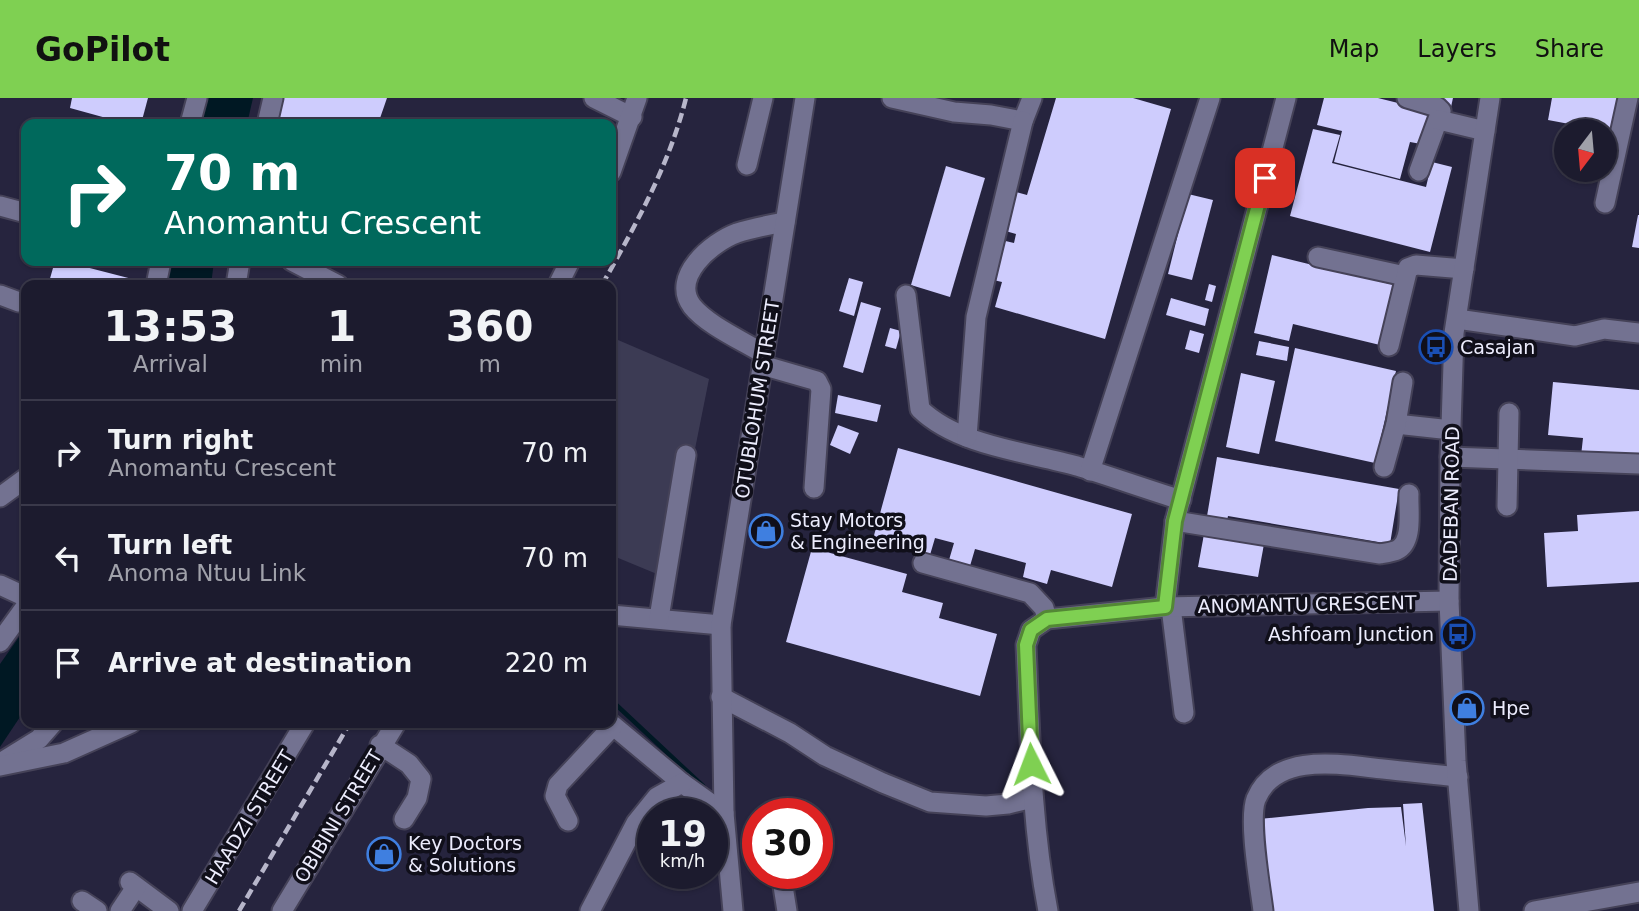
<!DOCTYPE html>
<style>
body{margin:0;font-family:"DejaVu Sans",sans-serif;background:#29283a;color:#f1f3f6;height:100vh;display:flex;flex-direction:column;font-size:26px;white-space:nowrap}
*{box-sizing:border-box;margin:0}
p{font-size:23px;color:#a0a1aa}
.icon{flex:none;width:38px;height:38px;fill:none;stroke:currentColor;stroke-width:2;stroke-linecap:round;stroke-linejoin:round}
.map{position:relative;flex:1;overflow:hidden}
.panel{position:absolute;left:21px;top:182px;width:595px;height:448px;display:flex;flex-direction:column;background:#1c1b2e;border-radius:14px;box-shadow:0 2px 5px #0004,0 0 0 2px #3a394a}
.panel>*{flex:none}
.top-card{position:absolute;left:21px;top:21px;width:595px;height:147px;border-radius:14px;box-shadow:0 2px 5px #0004,0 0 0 2px #3a394a;background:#00695c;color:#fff;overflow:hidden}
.needle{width:46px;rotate:196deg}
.controls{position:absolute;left:1554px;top:21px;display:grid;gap:14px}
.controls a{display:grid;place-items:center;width:63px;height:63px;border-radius:50%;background:#1c1b2e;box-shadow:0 2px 5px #0004,0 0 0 2px #3a394a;font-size:35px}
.speed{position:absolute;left:637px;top:700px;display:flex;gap:14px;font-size:35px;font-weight:700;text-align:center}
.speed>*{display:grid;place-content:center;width:91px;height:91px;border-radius:50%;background:#1c1b2e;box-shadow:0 2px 5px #0004,0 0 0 2px #3a394a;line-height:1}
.speed small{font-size:18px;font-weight:400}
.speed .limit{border:10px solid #d22;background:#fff;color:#111}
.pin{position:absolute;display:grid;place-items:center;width:60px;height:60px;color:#fff;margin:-30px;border-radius:14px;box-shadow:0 4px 10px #0006}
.me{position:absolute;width:77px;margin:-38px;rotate:357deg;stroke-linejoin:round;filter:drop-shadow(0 0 5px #0008)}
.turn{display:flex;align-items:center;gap:24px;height:147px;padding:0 28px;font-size:32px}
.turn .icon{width:91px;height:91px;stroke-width:2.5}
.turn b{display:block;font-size:49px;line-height:60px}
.eta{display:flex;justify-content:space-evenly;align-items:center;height:119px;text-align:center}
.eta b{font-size:42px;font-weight:700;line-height:49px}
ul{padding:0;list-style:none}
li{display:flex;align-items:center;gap:21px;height:105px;padding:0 28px;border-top:2px solid #3a394a}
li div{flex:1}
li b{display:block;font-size:26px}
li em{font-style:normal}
header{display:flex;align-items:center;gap:42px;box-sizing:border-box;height:98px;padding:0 35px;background:#7fd052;color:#111}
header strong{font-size:33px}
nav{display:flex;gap:38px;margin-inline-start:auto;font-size:24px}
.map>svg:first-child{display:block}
.green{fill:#3c3b54}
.water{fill:#001823}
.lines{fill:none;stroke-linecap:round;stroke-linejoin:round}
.stream{stroke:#001823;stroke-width:4.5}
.building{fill:#ceccfd}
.minor-casing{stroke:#454258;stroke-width:23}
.minor{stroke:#737291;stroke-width:19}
.rail{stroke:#b7b6ca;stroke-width:4.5;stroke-dasharray:10 5;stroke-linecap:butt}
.route-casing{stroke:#538735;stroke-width:18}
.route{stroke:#7fd052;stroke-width:12}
.labels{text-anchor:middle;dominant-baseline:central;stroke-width:7;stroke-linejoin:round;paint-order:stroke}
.poi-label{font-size:19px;fill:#ececfd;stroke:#100f1a;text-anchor:start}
.street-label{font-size:19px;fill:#ececfd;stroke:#100f1a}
</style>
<header>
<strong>GoPilot</strong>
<nav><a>Map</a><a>Layers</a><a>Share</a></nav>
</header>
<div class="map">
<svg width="1639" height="813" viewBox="0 0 1639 813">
<rect width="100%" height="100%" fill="#26243e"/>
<polygon class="green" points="611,239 709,281 669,481 611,457"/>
<g class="water">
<polygon points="201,0 253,0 247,26 195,26"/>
<polygon points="165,163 214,163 211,187 161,187"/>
<polygon points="26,529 26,610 0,649 0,566"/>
</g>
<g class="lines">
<polyline class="stream" points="611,602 703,688"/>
</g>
<g class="building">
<polygon points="72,0 148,0 141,26 128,26 70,10"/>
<polygon points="284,0 387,0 378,26 274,26"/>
<polygon points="1056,0 1133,0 1171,11 1105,241 995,209 1002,184 989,181 997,141 1014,145 1016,136 1002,132 1012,93 1027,97"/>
<polygon points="1324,0 1378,0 1430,13 1421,46 1410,44 1400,81 1334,64 1342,33 1317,27"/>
<polygon points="1423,0 1453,0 1451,9"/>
<polygon points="1552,0 1635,0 1628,37 1548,22"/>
<polygon points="1313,31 1340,37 1332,65 1426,89 1432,64 1452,69 1430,154 1290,118"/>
<polygon points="946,68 985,80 950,199 911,187"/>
<polygon points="1188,96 1213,102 1192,182 1168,176"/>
<polygon points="1638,117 1639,117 1639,150 1632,149"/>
<polygon points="1272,157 1394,187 1380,247 1293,226 1289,243 1254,235"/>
<polygon points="55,163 79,163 78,167 140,183 139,187 60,187 49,184"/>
<polygon points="849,180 863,184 854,218 839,213"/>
<polygon points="1209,186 1216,188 1212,204 1205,202"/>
<polygon points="1171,200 1209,211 1205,228 1166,217"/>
<polygon points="861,204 881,210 863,275 843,269"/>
<polygon points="890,230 901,233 896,251 885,248"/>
<polygon points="1190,232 1204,236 1199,255 1185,251"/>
<polygon points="1259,243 1289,249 1287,263 1256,257"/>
<polygon points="1295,250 1396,273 1375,365 1275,343"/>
<polygon points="1241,275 1275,283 1259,356 1226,349"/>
<polygon points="1553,284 1639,292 1639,364 1581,358 1583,340 1548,337"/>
<polygon points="838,297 881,307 877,324 835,315"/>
<polygon points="838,327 859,335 850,356 830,347"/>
<polygon points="898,350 1132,416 1112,489 1051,472 1047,486 1023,479 1026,465 975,451 970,468 949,462 954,445 935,440 930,457 873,441"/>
<polygon points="1217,359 1399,391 1390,446 1228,418 1226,427 1206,424"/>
<polygon points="1639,413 1639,484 1547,489 1544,435 1578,433 1577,417"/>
<polygon points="1204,436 1264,446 1258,479 1198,469"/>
<polygon points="812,450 907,476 902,494 943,505 939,520 997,536 980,598 786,544"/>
<polygon points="1422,705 1434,813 1271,813 1259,721 1368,710 1401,709 1406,748 1403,706"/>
</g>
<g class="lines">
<defs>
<g id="minor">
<polyline points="594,0 632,19"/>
<polyline points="892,0 954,14 991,17 1023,23 1032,0"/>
<polyline points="1407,0 1437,9 1441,13 1419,73"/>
<polyline points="1439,22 1485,33"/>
<polyline points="190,26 197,0"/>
<polyline points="267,26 273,0"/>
<polyline points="747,67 763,0"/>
<polyline points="611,74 637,0"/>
<polyline points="1605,105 1628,0"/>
<polyline points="0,108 26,115"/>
<polyline points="1318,159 1405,178"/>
<polyline points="292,163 338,187"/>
<polyline points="156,187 161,163"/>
<polyline points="236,187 240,163"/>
<polyline points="558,187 570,163"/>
<polyline points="0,197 19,204"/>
<path d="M906 197 920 311C958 348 1028 354 1077 368 1112 379 1146 391 1181 402"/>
<polyline points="1457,221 1575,238 1604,231 1639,235"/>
<polyline points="1389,248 1408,170 1416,167 1464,171"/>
<path d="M764 256C743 243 707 227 692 208 670 179 712 144 737 135 752 130 769 127 785 124"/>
<polyline points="762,267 817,283 821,291 814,390"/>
<polyline points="1396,326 1451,332"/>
<polyline points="967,339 976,219 1023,23"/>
<polyline points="1450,359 1639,366"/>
<polyline points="1384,369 1396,326 1403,284"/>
<polyline points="1090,373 1210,0"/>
<polyline points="0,399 26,380"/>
<polyline points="1507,408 1509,315"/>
<path d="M1175 423 1380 456C1386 455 1393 454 1397 452 1414 444 1408 411 1409 396"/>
<polyline points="923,465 1030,495 1044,510 1047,521"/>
<polyline points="0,487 26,499"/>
<polyline points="1165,509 1175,423 1286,0"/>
<polyline points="1171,509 1184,615"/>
<polyline points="611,517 721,527"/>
<polyline points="659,520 686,357"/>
<polyline points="0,544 26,508"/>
<polyline points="721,599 790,635 825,658 883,685 930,704 986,708 1008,706 1033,700"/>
<polyline points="610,625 682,685 724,715"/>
<polyline points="380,647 409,666 421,681 417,700 404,721"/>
<polyline points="5,662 39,641 53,625"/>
<polyline points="0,668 64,655 131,625"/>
<polyline points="568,723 555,698 558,687 613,628"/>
<polyline points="130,784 169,813"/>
<polyline points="783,788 787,813"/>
<polyline points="82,803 97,813"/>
<polyline points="120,813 136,789"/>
<polyline points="192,813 305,625"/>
<polyline points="282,813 396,625"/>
<polyline points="590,813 636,725 657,699 682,685"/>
<polyline points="733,813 724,715 721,527 805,0"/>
<path d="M1048 813C1031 725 1030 636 1026 547L1031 532 1047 521 1165 509 1449 503"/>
<path d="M1263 813C1260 788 1248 722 1256 701 1276 653 1343 667 1383 671 1408 674 1433 676 1458 679"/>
<polyline points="1469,813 1456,663 1449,503 1450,359 1454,235 1490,0"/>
<polyline points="1534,813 1639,794"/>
</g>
</defs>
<use href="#minor" class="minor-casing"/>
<use href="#minor" class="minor"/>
<g class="rail">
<path d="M602 187C636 126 669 68 686 0"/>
<polyline points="239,813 350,625"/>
</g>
</g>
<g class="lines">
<defs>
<polyline id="route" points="1031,666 1026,547 1031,532 1047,521 1165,509 1175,423 1265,80"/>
</defs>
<use href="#route" class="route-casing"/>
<use href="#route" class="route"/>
</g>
<defs>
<symbol id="bus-ring" viewBox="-11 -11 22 22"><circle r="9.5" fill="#100f1a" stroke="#1a4fb4" stroke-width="1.5"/><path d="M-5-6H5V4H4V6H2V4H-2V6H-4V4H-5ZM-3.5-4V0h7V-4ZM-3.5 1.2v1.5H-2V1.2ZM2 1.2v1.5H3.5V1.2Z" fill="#1a4fb4"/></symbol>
<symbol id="shop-ring" viewBox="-11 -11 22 22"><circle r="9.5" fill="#100f1a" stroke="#3f7fe0" stroke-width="1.5"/><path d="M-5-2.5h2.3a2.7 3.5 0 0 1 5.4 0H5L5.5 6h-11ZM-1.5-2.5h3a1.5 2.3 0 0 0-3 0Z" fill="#3f7fe0"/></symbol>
</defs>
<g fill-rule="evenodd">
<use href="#bus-ring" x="1417" y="230" width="38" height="38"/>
<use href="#shop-ring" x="747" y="414" width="38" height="38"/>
<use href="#bus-ring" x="1439" y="517" width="38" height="38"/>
<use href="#shop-ring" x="1448" y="591" width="38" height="38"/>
<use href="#shop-ring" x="365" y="737" width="38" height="38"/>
</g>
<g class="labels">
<g class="poi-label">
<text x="1460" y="249">Casajan</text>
<text x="790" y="422">Stay Motors<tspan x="790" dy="22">&amp; Engineering</tspan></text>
<text x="1434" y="536" text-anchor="end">Ashfoam Junction</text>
<text x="1492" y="610">Hpe</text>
<text x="408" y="745">Key Doctors<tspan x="408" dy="22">&amp; Solutions</tspan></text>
</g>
<g class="street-label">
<text transform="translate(757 301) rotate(-81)">OTUBLOHUM STREET</text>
<text transform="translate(1451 406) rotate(-89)">DADEBAN ROAD</text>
<text transform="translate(1307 506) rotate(-1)">ANOMANTU CRESCENT</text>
<text transform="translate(338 718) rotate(-59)">OBIBINI STREET</text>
<text transform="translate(249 719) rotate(-59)">HAADZI STREET</text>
</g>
</g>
</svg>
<div class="controls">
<a><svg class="needle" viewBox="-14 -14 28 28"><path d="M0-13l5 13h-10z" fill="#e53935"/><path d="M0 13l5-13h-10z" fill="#a0a1aa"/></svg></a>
</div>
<div class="speed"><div>19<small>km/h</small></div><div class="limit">30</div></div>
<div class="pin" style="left:1265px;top:80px;background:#d93025"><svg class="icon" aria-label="arrive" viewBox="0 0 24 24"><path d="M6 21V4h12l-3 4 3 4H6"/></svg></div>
<svg class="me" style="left:1031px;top:666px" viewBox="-20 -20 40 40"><path d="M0-17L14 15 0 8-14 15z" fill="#7fd052" stroke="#fff" stroke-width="4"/></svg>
<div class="top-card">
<div class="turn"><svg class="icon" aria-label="right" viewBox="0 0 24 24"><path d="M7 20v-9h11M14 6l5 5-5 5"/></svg><div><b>70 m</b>Anomantu Crescent</div></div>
</div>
<section class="panel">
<div class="eta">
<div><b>13:53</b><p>Arrival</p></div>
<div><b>1</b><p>min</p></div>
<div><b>360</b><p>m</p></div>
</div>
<ul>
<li><svg class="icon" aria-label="right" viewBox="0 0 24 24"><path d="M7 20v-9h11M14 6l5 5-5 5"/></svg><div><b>Turn right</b><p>Anomantu Crescent</p></div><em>70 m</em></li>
<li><svg class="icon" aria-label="left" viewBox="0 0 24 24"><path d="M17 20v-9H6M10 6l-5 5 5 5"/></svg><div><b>Turn left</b><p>Anoma Ntuu Link</p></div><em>70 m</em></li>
<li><svg class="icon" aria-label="arrive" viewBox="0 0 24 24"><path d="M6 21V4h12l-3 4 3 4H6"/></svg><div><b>Arrive at destination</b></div><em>220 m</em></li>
</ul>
</section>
</div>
